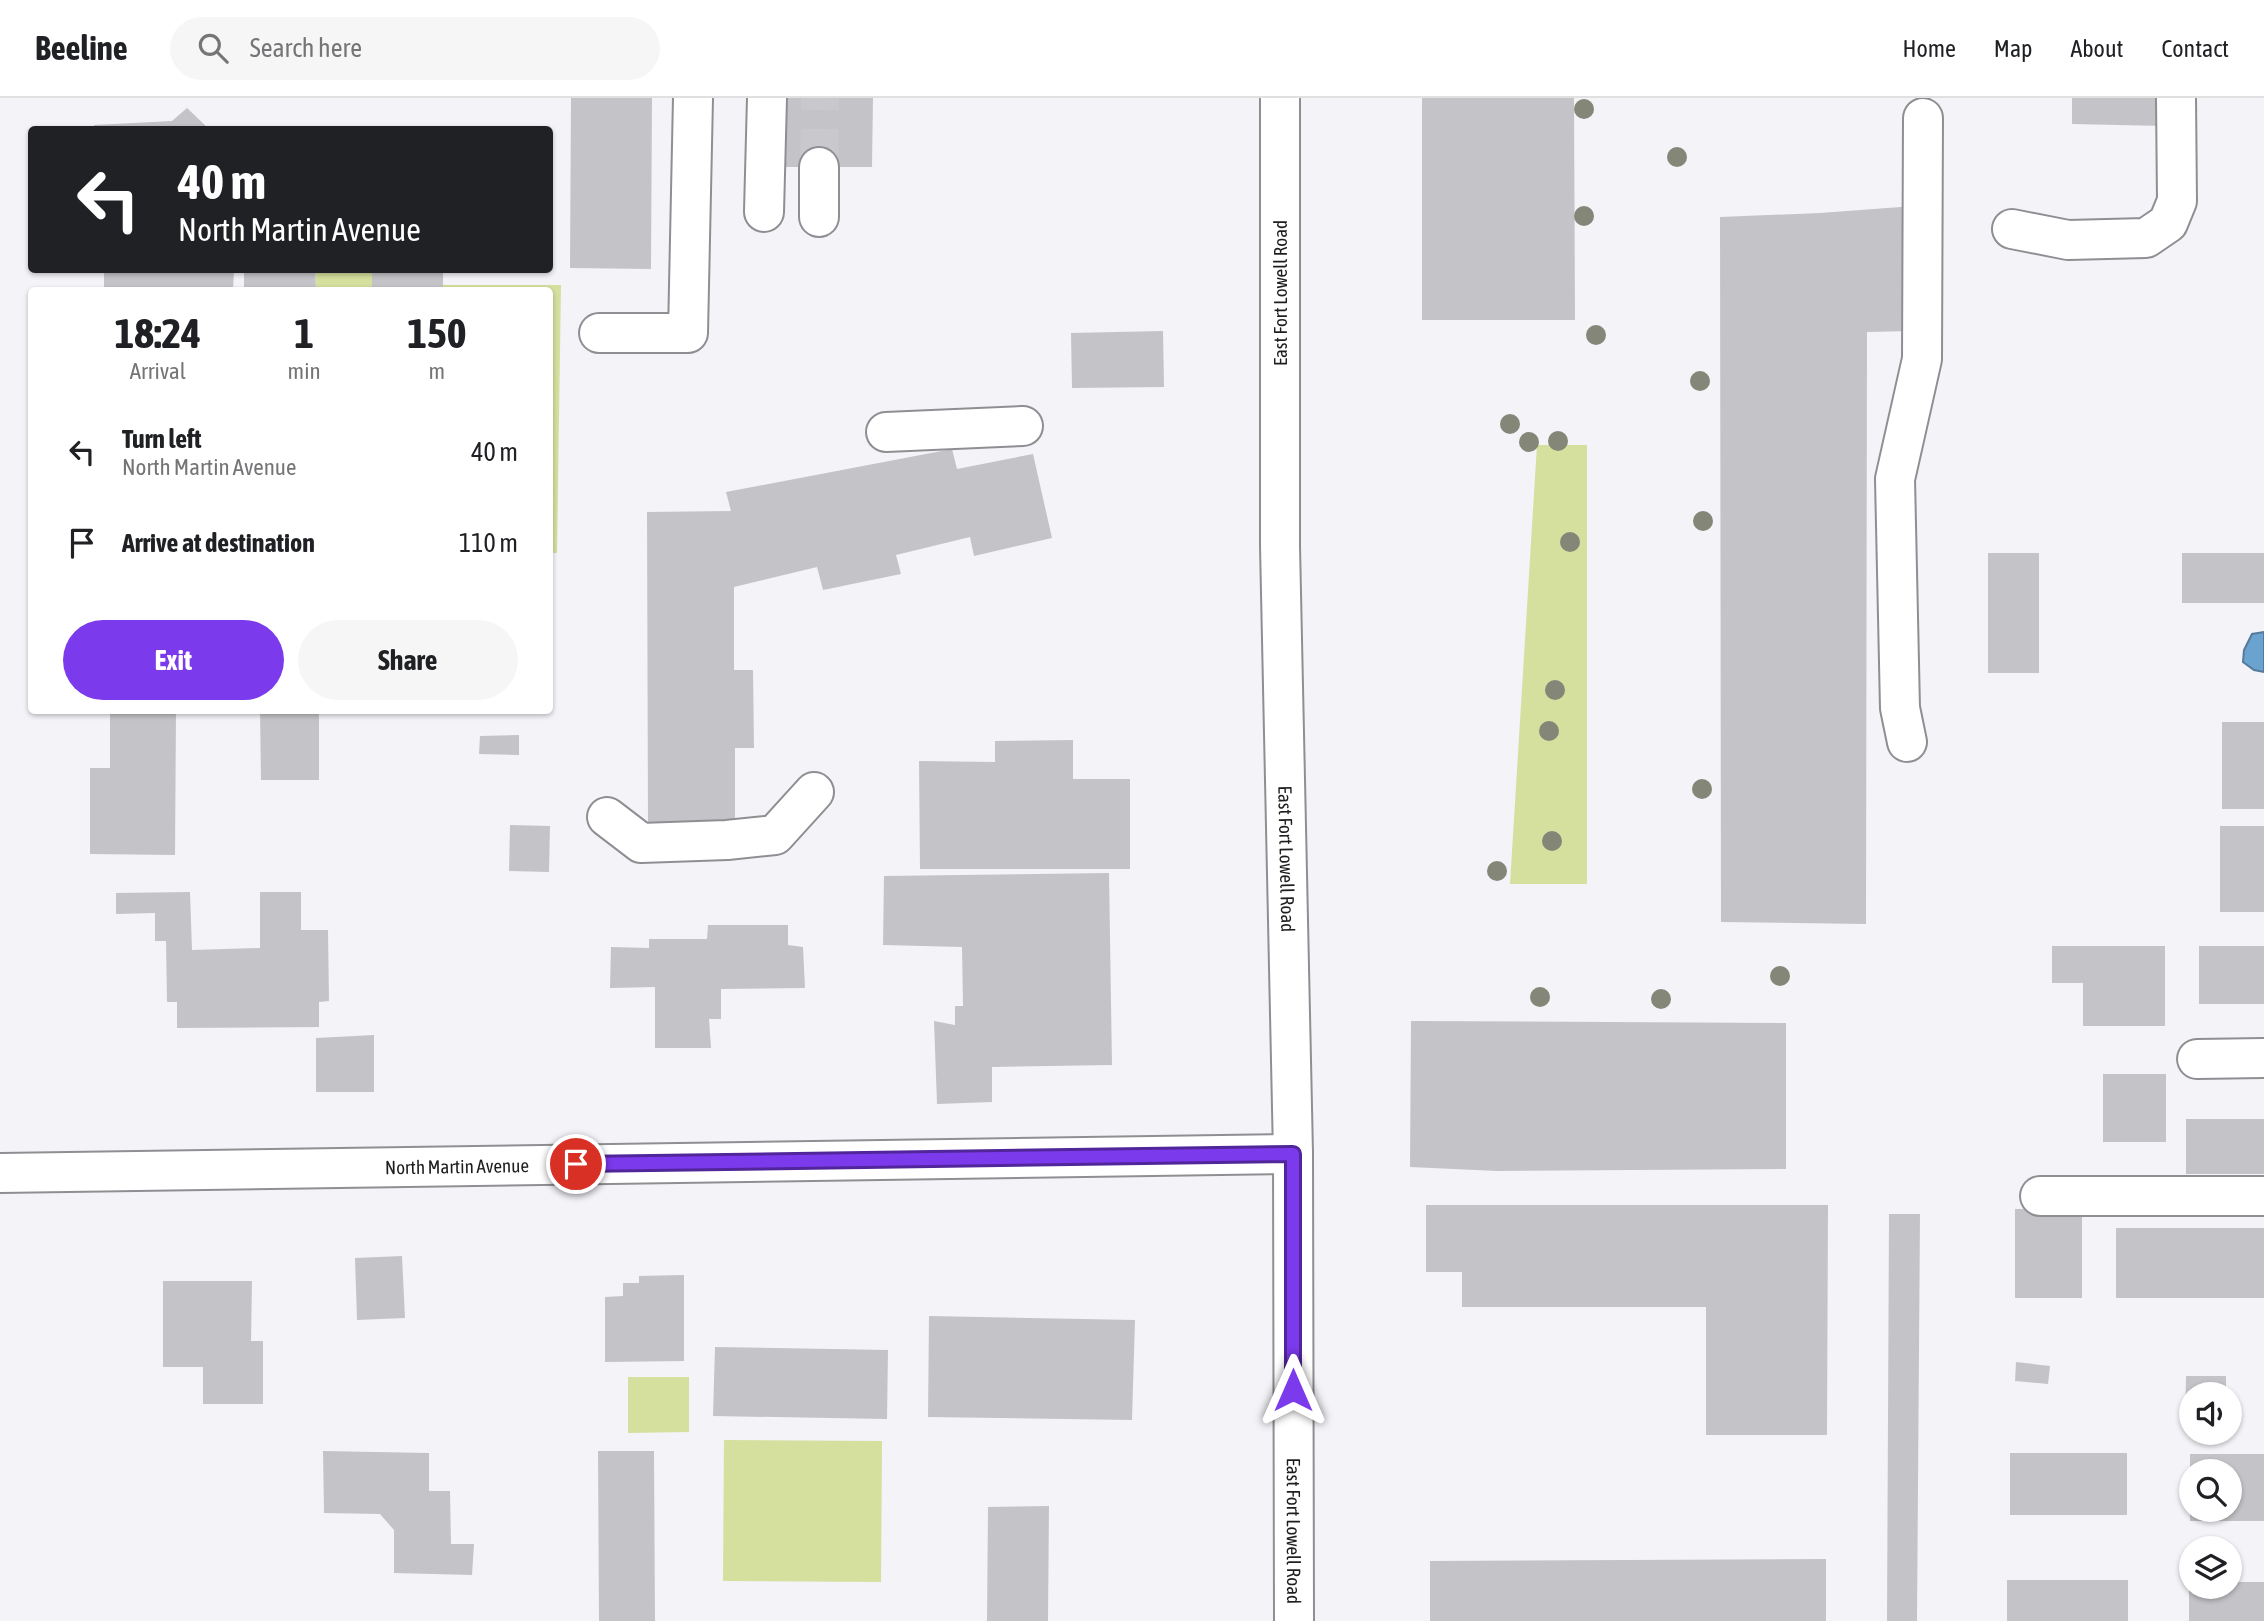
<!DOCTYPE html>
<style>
body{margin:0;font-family:"Asap Condensed",sans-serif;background:#f6f6f6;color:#202124;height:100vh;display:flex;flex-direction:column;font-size:26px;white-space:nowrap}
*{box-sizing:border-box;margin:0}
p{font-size:23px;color:#757577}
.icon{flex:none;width:38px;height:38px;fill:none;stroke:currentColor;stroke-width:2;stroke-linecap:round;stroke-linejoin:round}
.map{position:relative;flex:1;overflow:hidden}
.drawer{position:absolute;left:28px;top:189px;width:525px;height:427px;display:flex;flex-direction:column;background:#fff;border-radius:7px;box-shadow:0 2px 5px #0004}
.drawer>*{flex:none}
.top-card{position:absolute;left:28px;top:28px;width:525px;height:147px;border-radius:7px;box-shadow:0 2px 5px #0004;background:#202124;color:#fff;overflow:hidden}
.controls{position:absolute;left:2179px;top:1284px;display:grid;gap:14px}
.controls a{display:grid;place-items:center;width:63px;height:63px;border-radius:50%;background:#fff;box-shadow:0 2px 5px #0004;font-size:35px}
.pin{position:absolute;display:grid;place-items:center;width:60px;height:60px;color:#fff;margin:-30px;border:4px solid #fff;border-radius:50%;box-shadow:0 2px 7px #0007}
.me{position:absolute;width:77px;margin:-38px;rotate:0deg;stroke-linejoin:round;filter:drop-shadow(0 0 5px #0008)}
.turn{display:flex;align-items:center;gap:24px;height:147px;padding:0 35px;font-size:32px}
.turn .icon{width:91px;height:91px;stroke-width:2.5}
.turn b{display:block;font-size:49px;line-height:60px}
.eta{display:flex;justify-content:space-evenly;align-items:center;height:119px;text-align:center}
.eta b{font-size:42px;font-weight:700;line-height:49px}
.primary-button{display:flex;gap:14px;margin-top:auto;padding:14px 35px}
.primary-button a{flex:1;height:80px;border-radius:42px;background:#7c3aed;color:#fff;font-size:28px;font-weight:700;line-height:80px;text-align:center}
.primary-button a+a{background:#f6f6f6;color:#202124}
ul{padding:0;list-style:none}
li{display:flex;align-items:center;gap:21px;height:91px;padding:0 35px}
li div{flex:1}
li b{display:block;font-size:26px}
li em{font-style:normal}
header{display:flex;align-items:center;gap:42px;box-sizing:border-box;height:98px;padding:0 35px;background:#fff;border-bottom:2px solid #e0e0e0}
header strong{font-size:33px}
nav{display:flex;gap:38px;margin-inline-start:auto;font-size:24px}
.search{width:490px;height:63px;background:#f6f6f6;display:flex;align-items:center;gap:18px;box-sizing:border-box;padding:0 24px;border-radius:38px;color:#757577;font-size:26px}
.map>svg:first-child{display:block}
.green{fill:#d5e09e}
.water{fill:#6ba3d0;stroke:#547b9b;stroke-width:2}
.building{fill:#c4c4c8}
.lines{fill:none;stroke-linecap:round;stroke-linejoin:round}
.minor-tunnel{stroke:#c8c8cd;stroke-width:38;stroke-dasharray:38 19;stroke-linecap:butt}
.minor-casing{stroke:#8f8f93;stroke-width:42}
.major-casing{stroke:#8f8f93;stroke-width:42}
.minor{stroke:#fff;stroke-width:38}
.major{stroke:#fff;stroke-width:38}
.tree{fill:#848678}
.route-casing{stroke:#51269a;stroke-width:18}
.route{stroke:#7c3aed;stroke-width:12}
.labels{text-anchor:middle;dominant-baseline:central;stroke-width:5;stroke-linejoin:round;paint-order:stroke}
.street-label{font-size:19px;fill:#1e1e1f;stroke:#fff}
</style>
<header>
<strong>Beeline</strong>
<div class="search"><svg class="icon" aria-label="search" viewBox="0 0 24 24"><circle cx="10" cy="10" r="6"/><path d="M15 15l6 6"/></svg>Search here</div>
<nav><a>Home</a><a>Map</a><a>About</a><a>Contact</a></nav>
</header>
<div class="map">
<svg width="2264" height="1523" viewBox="0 0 2264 1523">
<rect width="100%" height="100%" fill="#f3f3f8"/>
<g class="green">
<polygon points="315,172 372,172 372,192 316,192"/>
<polygon points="443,187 561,187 557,455 550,455 550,192 443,192"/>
<polygon points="1537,347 1587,347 1587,786 1510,786"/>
<polygon points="628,1279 689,1279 689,1334 628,1335"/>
<polygon points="724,1342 882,1343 881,1484 723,1483"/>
</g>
<polygon class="water" points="2264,534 2264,574 2254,572 2243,564 2244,552 2252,536"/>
<g class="building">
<polygon points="571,0 652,0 651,171 570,170"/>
<polygon points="786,0 873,0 872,69 786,69"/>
<polygon points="1422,0 1574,0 1575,222 1422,222"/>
<polygon points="2072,0 2164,0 2164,28 2072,26"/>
<polygon points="187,10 210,32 94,32 94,27 172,23"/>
<polygon points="1914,108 1912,233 1867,234 1866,826 1721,824 1720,119 1820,115"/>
<polygon points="104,172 234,172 233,192 104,192"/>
<polygon points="244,172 315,172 316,192 244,192"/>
<rect x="372" y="172" width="71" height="20"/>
<polygon points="1163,233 1164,289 1072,290 1071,235"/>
<polygon points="952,351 957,371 1033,356 1052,440 974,458 970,439 896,457 901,476 823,492 817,469 734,489 734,572 753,572 754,650 735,650 735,725 648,725 647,414 731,413 726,394"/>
<rect x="1988" y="455" width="51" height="120"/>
<rect x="2182" y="455" width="82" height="50"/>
<polygon points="110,612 176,612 175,757 90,756 90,670 110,670"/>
<polygon points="260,612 319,612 319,682 261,682"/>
<rect x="2222" y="624" width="42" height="87"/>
<polygon points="519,637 519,657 479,656 480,638"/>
<polygon points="1073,642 1073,681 1130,681 1130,771 920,771 919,663 995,664 995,643"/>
<polygon points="510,727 550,728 549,774 509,773"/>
<rect x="2220" y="728" width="44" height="86"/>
<polygon points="1109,775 1112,967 992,969 992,1004 937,1006 934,923 955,927 955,908 963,908 962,849 883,847 884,778"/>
<polygon points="190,794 192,852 260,850 260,794 301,794 301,832 328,832 329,903 319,904 319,929 177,930 177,904 167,904 166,843 155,843 155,815 116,816 116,795"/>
<polygon points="708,827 788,827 788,847 803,849 805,890 721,891 721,921 709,921 711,950 655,950 655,889 610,890 611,849 649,850 649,841 707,841"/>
<polygon points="2052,848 2165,848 2165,928 2083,928 2083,885 2052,885"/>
<rect x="2199" y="848" width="65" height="58"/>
<polygon points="1411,923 1786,925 1786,1071 1497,1073 1410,1069"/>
<polygon points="374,937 374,994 316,994 316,940"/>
<rect x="2103" y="976" width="63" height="68"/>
<rect x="2186" y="1021" width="78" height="55"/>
<polygon points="1426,1107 1828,1107 1827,1337 1706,1337 1706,1209 1462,1209 1462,1174 1426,1174"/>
<rect x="2015" y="1111" width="67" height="89"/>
<polygon points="1889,1116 1920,1116 1917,1523 1887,1523"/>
<rect x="2116" y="1130" width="148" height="70"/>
<polygon points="402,1158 405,1220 357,1222 355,1160"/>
<polygon points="684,1177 684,1263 605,1264 605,1199 623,1198 623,1185 639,1185 639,1178"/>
<polygon points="163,1183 252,1183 251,1243 263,1243 263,1306 203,1306 203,1269 163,1269"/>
<polygon points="929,1218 1135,1222 1132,1322 928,1319"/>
<polygon points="715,1249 888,1252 887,1321 713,1318"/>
<polygon points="2016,1264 2050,1268 2048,1286 2015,1283"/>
<polygon points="2186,1278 2226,1278 2226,1297 2191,1297 2191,1327 2185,1327"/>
<polygon points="323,1353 429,1355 429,1393 450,1393 451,1446 474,1446 472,1477 394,1475 394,1432 380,1416 324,1415"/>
<polygon points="598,1353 654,1353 655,1523 599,1523"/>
<rect x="2010" y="1355" width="117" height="62"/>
<polygon points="2190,1356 2264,1356 2264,1423 2190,1423 2190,1412 2230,1412 2230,1374 2190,1374"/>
<polygon points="1049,1408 1048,1523 987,1523 988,1409"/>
<polygon points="1826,1461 1826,1523 1430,1523 1430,1463"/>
<rect x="2007" y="1482" width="121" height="41"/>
<polygon points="2230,1484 2264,1484 2264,1523 2189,1523 2189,1489 2230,1489"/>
</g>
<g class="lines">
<polyline class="minor-tunnel" points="819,69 820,0"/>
<defs>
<g id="minor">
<polyline points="764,114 767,0"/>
<polyline points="819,119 819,69"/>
<polyline points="2012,131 2068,142 2146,140 2168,125 2177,103 2176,0"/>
<polyline points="599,235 688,235 693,0"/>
<polyline points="886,334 1023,328"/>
<polyline points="1907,644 1900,610 1895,381 1922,261 1923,20"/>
<polyline points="607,719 641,745 727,742 775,737 814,694"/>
<polyline points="2197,961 2264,960"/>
<path id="s1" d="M0 1075 1293 1056"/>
<polyline points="2040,1098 2264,1098"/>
</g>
<g id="major">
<path id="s2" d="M1280 0V448L1293 1056 1294 1523"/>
</g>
</defs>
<use href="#minor" class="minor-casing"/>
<use href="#major" class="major-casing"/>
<use href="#minor" class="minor"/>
<use href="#major" class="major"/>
</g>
<g class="tree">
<circle cx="1584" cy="11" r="10"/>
<circle cx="1677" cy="59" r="10"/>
<circle cx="1584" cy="118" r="10"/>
<circle cx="1596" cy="237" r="10"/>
<circle cx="1700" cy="283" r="10"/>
<circle cx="1510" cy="326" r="10"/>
<circle cx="1558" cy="343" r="10"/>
<circle cx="1529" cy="344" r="10"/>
<circle cx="1703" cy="423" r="10"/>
<circle cx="1570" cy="444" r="10"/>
<circle cx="1555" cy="592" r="10"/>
<circle cx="1549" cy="633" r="10"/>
<circle cx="1702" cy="691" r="10"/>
<circle cx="1552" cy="743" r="10"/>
<circle cx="1497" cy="773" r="10"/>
<circle cx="1780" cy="878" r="10"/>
<circle cx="1540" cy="899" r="10"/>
<circle cx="1661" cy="901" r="10"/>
</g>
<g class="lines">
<defs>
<polyline id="route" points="576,1066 1293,1056 1293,1292"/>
</defs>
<use href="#route" class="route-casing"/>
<use href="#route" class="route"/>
</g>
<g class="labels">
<g class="street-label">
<text transform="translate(1280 195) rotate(-90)">East Fort Lowell Road</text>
<text stroke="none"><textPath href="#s2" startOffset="761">East Fort Lowell Road</textPath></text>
<text stroke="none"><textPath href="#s1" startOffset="457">North Martin Avenue</textPath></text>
<text stroke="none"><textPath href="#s2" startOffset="1433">East Fort Lowell Road</textPath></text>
</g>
</g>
</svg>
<div class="controls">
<a><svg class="icon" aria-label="sound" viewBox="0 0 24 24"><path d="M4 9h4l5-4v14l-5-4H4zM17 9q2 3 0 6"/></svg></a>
<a><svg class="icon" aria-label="search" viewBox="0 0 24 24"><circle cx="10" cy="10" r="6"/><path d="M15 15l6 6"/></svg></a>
<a><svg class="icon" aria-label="layers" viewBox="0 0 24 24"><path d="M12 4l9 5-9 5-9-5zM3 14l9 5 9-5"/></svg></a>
</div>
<div class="pin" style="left:576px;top:1066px;background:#d93025"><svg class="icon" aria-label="arrive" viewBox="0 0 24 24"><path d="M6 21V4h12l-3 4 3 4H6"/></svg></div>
<svg class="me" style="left:1293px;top:1292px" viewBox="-20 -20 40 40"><path d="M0-17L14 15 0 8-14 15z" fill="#7c3aed" stroke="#fff" stroke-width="4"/></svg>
<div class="top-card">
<div class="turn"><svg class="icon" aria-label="left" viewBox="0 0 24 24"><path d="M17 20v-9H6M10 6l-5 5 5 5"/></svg><div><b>40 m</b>North Martin Avenue</div></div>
</div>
<section class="drawer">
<div class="eta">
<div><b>18:24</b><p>Arrival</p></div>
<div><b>1</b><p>min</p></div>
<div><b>150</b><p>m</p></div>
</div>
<ul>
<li><svg class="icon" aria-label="left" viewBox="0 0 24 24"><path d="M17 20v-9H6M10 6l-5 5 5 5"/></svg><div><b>Turn left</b><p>North Martin Avenue</p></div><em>40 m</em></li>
<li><svg class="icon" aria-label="arrive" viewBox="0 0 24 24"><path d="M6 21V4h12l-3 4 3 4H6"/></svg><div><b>Arrive at destination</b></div><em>110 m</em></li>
</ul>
<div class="primary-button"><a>Exit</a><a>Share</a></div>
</section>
</div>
